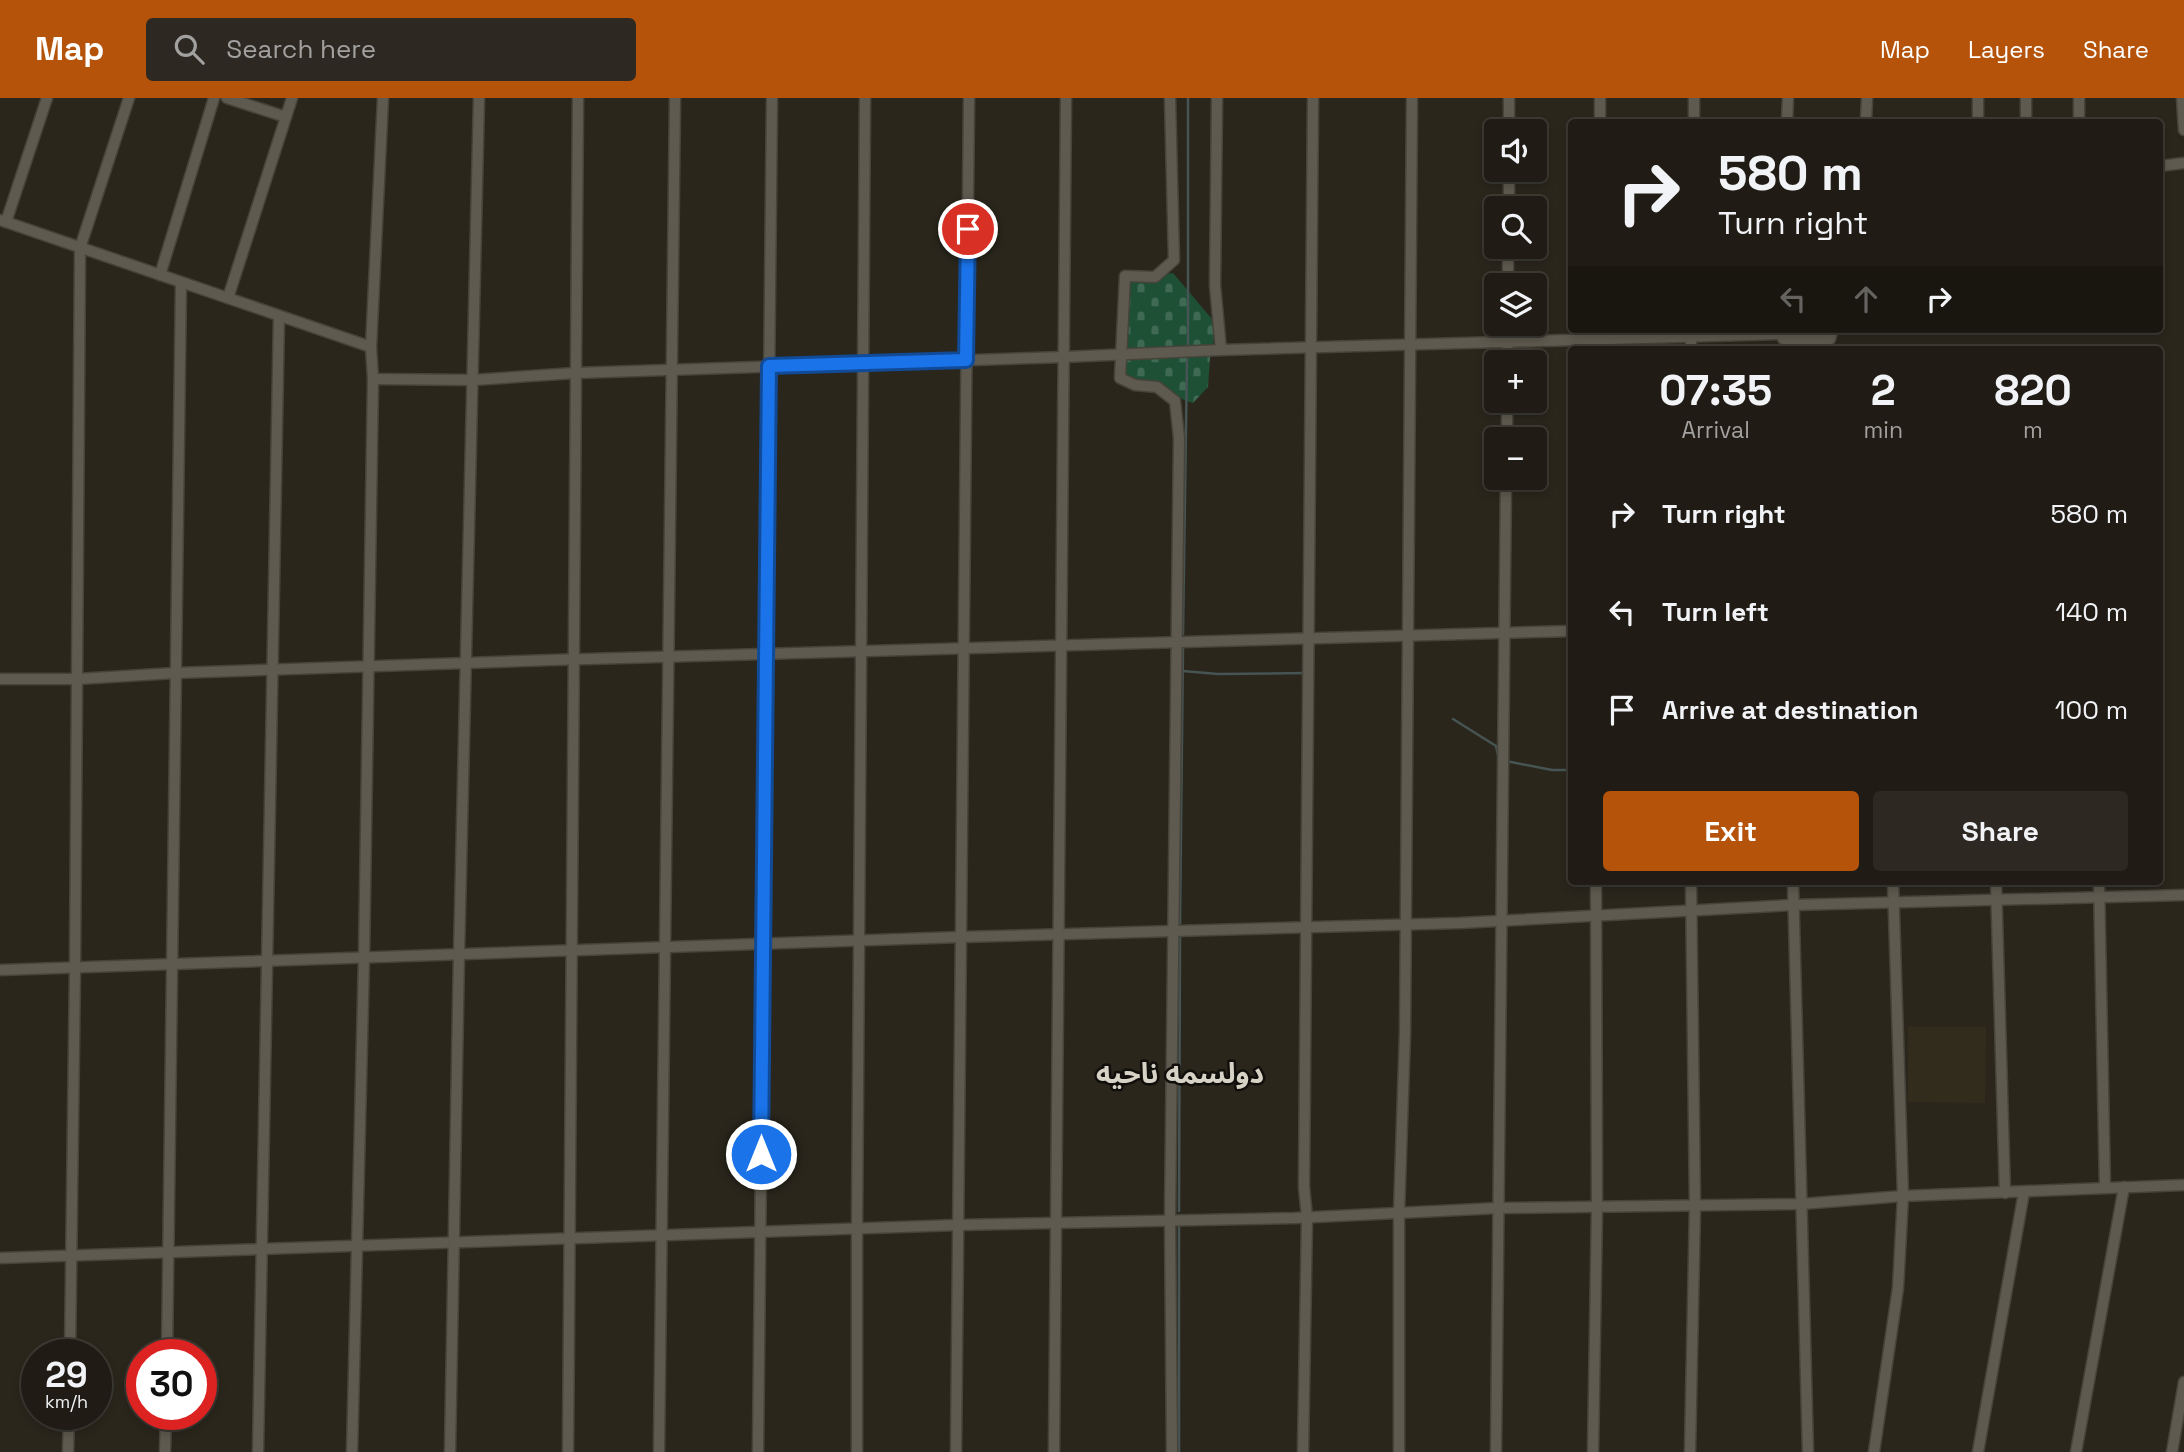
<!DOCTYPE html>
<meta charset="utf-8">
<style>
body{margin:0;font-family:"Space Grotesk","Noto Sans Arabic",sans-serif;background:#2d2922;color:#f1f3f6;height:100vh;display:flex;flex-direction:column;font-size:26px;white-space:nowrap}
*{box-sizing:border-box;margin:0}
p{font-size:23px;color:#a2a1a0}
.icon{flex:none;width:38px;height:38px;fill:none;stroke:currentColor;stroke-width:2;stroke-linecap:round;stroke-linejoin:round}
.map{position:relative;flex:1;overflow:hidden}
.details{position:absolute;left:1568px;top:248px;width:595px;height:539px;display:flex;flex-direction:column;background:#201c15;border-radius:7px;box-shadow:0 4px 10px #0003,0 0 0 2px #3d3a34}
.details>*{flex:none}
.top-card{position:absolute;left:1568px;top:21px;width:595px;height:214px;border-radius:7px;box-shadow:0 4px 10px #0003,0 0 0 2px #3d3a34;background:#201c15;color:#f1f3f6;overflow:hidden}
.tools{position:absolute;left:1484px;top:21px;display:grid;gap:14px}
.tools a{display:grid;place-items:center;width:63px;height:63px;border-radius:7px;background:#201c15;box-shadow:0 4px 10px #0003,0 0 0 2px #3d3a34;font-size:35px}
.speed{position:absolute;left:21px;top:1241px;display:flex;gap:14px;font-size:35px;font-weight:700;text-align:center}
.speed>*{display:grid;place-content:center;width:91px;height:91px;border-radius:50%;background:#201c15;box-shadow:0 4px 10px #0003,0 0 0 2px #3d3a34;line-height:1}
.speed small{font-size:18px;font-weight:400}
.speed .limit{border:10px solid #d22;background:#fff;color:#111}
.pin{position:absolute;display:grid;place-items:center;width:60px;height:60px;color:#fff;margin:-30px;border:4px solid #fff;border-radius:50%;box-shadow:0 2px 7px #0007}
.me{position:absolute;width:77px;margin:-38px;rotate:0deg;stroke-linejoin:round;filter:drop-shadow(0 0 5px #0008)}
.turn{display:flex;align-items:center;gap:24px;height:147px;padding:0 35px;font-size:32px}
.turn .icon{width:91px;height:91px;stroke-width:2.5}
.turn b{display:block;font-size:49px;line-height:60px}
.lanes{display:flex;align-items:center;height:66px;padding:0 35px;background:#0003;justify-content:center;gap:35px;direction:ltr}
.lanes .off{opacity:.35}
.eta{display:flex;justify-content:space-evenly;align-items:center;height:119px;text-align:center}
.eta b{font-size:42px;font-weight:700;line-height:49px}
.action{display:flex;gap:14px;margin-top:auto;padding:14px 35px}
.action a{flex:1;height:80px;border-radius:7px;background:#b45309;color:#fff;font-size:28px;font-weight:700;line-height:80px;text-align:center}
.action a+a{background:#2d2922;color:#f1f3f6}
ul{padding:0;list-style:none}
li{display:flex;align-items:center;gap:21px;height:98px;padding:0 35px}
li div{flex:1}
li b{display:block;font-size:26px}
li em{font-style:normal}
header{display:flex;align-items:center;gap:42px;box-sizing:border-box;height:98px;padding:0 35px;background:#b45309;color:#fff}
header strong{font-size:33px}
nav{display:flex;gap:38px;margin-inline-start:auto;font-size:24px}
.search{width:490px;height:63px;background:#2d2922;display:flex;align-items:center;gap:18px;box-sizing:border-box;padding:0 24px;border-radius:7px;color:#a2a1a0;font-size:26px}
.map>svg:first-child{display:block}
.built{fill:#322c1c}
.cemetery{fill:url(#cemetery-stones)}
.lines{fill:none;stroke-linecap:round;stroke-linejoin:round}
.stream{stroke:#465453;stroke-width:2.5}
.minor-casing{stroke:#46433a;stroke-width:13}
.minor{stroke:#5e5a4f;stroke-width:10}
.route-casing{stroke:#114b97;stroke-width:18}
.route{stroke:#1a73e8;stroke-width:12}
.labels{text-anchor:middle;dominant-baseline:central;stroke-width:5;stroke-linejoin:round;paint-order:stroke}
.district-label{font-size:28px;font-weight:bold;fill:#d7d2c6;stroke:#110f0b}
</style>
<header>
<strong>Map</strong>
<div class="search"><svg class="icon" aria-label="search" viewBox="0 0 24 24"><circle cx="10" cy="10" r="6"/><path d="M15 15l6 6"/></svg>Search here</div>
<nav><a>Map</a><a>Layers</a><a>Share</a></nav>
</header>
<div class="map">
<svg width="2184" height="1354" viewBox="0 0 2184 1354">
<defs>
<pattern id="cemetery-stones" width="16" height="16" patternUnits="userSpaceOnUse" patternTransform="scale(1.75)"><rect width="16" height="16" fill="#1e5036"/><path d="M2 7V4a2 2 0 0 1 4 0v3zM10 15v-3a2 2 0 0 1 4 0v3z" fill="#3f6953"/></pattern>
</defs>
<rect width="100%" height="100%" fill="#2a261c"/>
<polygon class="built" points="1908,929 1986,929 1985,1005 1908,1004"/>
<path class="cemetery" d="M1173 175 1217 227 1210 260 1208 289 1193 305C1179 302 1170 291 1157 286 1144 282 1138 285 1124 276L1130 182Z"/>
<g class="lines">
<g class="stream">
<polyline points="1188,0 1188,246"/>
<polyline points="1183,536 1187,261"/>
<polyline points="1183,573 1218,576 1306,575"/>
<polyline points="1453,621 1496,648 1499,662"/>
<polyline points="1506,663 1552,672 1572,672"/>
<polyline points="1180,826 1183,551"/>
<polyline points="1179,1113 1180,839"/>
<polyline points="1179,1354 1179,1128"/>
</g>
<defs>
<g id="minor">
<polyline points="227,0 286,19"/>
<polyline points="1170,0 1174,162 1155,179 1125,178 1120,280 1135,287 1157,289 1175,303 1179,340 1170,1121 1172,1354"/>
<polyline points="1217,0 1215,187 1221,252"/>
<polyline points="2026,0 2026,24"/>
<polyline points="2182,0 2184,32"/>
<polyline points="1600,24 1600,0"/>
<polyline points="1694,24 1694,0"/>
<polyline points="1787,24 1788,0"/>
<polyline points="1866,24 1867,0"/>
<polyline points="1978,24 1978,0"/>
<polyline points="2079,24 2079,0"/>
<polyline points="1509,33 1509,0"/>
<polyline points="2160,68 2184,65"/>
<polyline points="1509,110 1509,72"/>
<polyline points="0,122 371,249"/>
<polyline points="6,124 47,0"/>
<polyline points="160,177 214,0"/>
<polyline points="1508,187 1508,149"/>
<polyline points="228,200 292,0"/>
<polyline points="1783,241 1830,241 1833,231"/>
<polyline points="1597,252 1598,231"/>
<polyline points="1691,252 1691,231"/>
<polyline points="1507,264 1508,226"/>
<polyline points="373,281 473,282 575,275 1064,259 1221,252 1783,236"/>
<polyline points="1507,341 1507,303"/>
<polyline points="0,581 77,581 175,575 551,562 1572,533"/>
<polyline points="1793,784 1808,1354"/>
<polyline points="1996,784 2005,1095"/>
<polyline points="2099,784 2105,1090"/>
<polyline points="0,872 961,839 1460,825 1793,807 2184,797"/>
<polyline points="0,1160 958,1127 1295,1120 1499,1110 1801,1106 1903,1098 2184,1087"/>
<polyline points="70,1256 75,870 80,150 129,0"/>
<polyline points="167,1256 181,184"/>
<polyline points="68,1354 69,1316"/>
<polyline points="165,1354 166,1316"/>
<polyline points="258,1354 279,218"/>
<polyline points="352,1354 364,860 373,281 371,249 383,0"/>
<polyline points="450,1354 459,856 479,0"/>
<polyline points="568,1354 578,0"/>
<polyline points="659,1354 675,0"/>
<polyline points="758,1354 772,0"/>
<polyline points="857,1354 857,1131 865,0"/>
<polyline points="956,1354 969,0"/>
<polyline points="1054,1354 1066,0"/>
<polyline points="1303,1354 1307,1119 1304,1089 1313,0"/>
<polyline points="1399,1354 1399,1115 1405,935 1412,0"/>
<polyline points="1496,1354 1506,380"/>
<polyline points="1593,1354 1597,1109 1596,784"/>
<polyline points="1690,1354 1695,1108 1691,784"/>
<polyline points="1874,1354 1898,1190 1903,1098 1893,784"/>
<polyline points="1978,1354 2024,1094"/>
<polyline points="2076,1354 2124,1089"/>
<polyline points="2172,1354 2184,1284"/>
</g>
</defs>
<use href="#minor" class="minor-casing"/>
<use href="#minor" class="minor"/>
</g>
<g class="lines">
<defs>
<polyline id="route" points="761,1056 769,268 966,262 968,131"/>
</defs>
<use href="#route" class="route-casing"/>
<use href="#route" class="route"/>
</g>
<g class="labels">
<g class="district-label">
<text x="1180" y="975">دولسمه ناحیه</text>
</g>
</g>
</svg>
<div class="tools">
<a><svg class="icon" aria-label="sound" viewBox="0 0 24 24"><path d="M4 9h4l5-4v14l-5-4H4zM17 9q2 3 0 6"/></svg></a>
<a><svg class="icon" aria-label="search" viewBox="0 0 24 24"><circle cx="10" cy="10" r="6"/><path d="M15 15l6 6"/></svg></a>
<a><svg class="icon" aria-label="layers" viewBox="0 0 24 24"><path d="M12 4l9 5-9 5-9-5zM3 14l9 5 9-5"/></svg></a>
<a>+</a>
<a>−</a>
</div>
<div class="speed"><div>29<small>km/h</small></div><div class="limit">30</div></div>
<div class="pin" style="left:968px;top:131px;background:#d93025"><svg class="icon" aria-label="arrive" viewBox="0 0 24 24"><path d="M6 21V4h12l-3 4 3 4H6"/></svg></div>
<svg class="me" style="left:761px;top:1056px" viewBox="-20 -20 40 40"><circle r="17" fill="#1a73e8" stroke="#fff" stroke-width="3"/><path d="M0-11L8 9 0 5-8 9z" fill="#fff"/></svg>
<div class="top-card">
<div class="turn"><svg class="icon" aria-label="right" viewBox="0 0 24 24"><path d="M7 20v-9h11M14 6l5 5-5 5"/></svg><div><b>580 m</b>Turn right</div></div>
<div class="lanes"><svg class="icon off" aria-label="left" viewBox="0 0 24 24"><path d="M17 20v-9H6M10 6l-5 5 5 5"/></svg><svg class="icon off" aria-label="ahead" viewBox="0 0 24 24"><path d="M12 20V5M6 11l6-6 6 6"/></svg><svg class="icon" aria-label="right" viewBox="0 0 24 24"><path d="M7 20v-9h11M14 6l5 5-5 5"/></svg></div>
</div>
<section class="details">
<div class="eta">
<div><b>07:35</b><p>Arrival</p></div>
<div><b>2</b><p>min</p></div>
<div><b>820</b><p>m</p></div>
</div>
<ul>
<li><svg class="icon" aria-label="right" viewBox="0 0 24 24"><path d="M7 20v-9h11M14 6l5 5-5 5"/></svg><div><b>Turn right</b></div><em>580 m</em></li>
<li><svg class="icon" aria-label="left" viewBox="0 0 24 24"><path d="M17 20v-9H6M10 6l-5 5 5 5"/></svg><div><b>Turn left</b></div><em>140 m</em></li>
<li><svg class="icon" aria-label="arrive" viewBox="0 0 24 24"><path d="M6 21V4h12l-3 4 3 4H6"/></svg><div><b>Arrive at destination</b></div><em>100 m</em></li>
</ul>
<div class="action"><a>Exit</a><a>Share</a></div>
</section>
</div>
